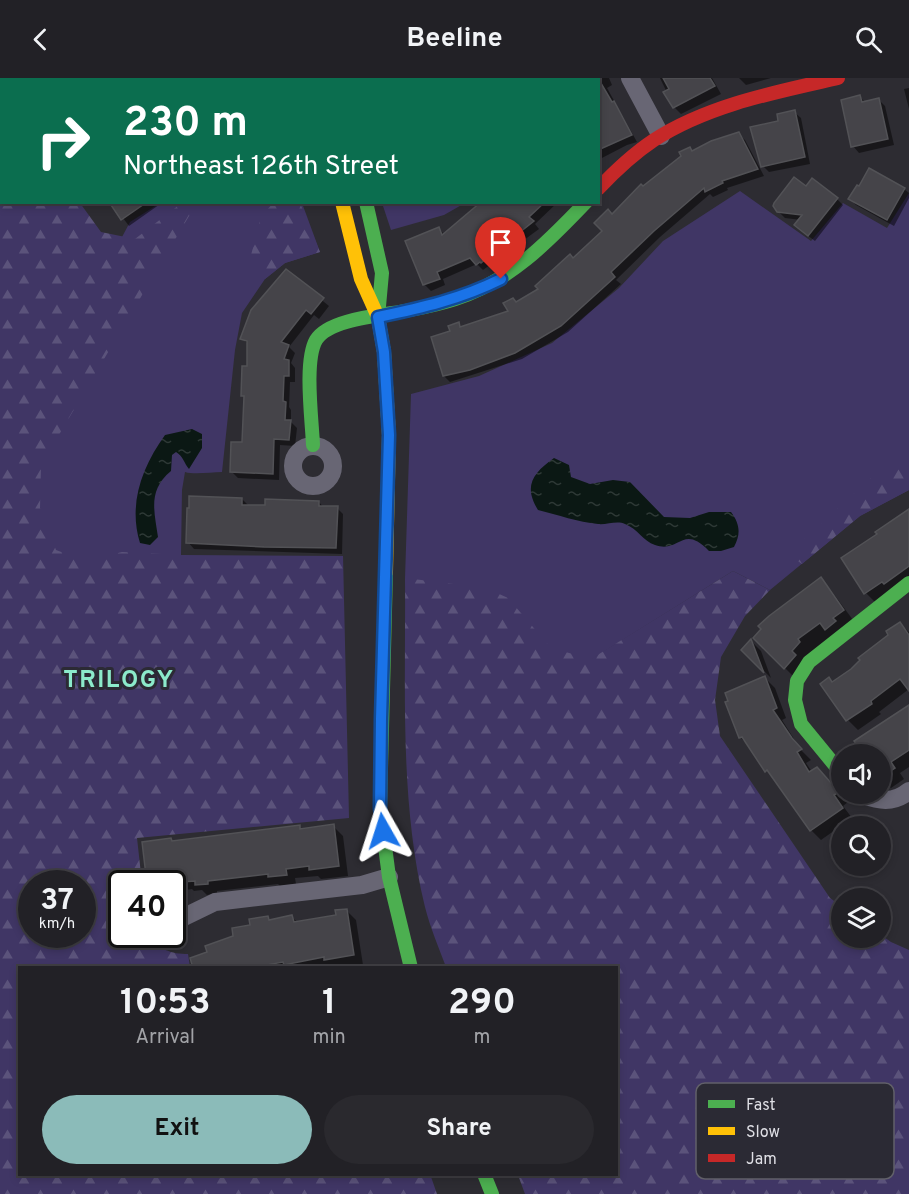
<!DOCTYPE html>
<style>
body{margin:0;font-family:Overpass,sans-serif;background:#2a292e;color:#f1f3f6;height:100vh;display:flex;flex-direction:column;font-size:22px;white-space:nowrap}
*{box-sizing:border-box;margin:0}
p{font-size:20px;color:#a2a3a7}
.icon{flex:none;width:33px;height:33px;fill:none;stroke:currentColor;stroke-width:2;stroke-linecap:round;stroke-linejoin:round}
.map{position:relative;flex:1;overflow:hidden}
.side{position:absolute;left:18px;top:888px;width:600px;height:210px;display:flex;flex-direction:column;background:#222126;border-radius:0px;box-shadow:0 3px 9px #0003,0 0 0 2px #3f3e43}
.side>*{flex:none}
.banner{position:absolute;left:0px;top:0px;width:600px;height:126px;box-shadow:0 3px 9px #0003,0 0 0 2px #3f3e43;background:#0b6e4f;color:#fff;overflow:hidden}
.fabs{position:absolute;left:831px;top:666px;display:grid;gap:12px}
.fabs a{display:grid;place-items:center;width:60px;height:60px;border-radius:50%;background:#222126;box-shadow:0 3px 9px #0003,0 0 0 2px #3f3e43;font-size:30px}
.speed{position:absolute;left:18px;top:792px;display:flex;gap:12px;font-size:30px;font-weight:700;text-align:center}
.speed>*{display:grid;place-content:center;width:78px;height:78px;border-radius:50%;background:#222126;box-shadow:0 3px 9px #0003,0 0 0 2px #3f3e43;line-height:1}
.speed small{font-size:15px;font-weight:400}
.speed .limit{border:3px solid #111;border-radius:9px;background:#fff;color:#111}
.pin{position:absolute;display:grid;place-items:center;width:51px;height:51px;color:#fff;margin:-62px -26px;border-radius:50% 50% 50% 0;rotate:-45deg;box-shadow:0 0 6px #0007}
.pin .icon{rotate:45deg}
.me{position:absolute;width:66px;margin:-33px;rotate:354deg;stroke-linejoin:round;filter:drop-shadow(0 0 4px #0008)}
.turn{display:flex;align-items:center;gap:21px;height:126px;padding:0 24px;font-size:27px}
.turn .icon{width:78px;height:78px;stroke-width:2.5}
.turn b{display:block;font-size:42px;line-height:51px}
.eta{display:flex;justify-content:space-evenly;align-items:center;height:102px;text-align:center}
.eta b{font-size:36px;font-weight:700;line-height:42px}
.cta{display:flex;gap:12px;margin-top:auto;padding:12px 24px}
.cta a{flex:1;height:69px;border-radius:36px;background:#8bbbb9;color:#111;font-size:24px;font-weight:700;line-height:69px;text-align:center}
.cta a+a{background:#2a292e;color:#f1f3f6}
header{display:flex;justify-content:space-between;align-items:center;height:78px;padding:0 24px;background:#222126;font-size:27px;font-weight:700}
.map>svg:first-child{display:block}
.grass{fill:#403665}
.forest{fill:url(#forest-firs);fill-rule:evenodd}
.water{fill:url(#water-ripples)}
.shadow{fill:#0007}
.building{fill:#454449;stroke:#525256;stroke-width:1.5}
.lines{fill:none;stroke-linecap:round;stroke-linejoin:round}
.street{stroke:#686674;stroke-width:18}
.fast{stroke:#4caf50;stroke-width:14}
.slow{stroke:#ffc107;stroke-width:14}
.jam{stroke:#c62828;stroke-width:14}
.route-casing{stroke:#114b97;stroke-width:15}
.route{stroke:#1a73e8;stroke-width:10}
.labels{text-anchor:middle;dominant-baseline:central;stroke-width:6;stroke-linejoin:round;paint-order:stroke}
.district-label{font-size:24px;font-weight:bold;letter-spacing:1.5px;fill:#8ceacb;stroke:#2b2a34}
.key{fill:#2b2a34;stroke:#616069;stroke-width:1.5}
.key-label{font-size:16px;fill:#dfdfe5}
</style>
<header><svg class="icon" aria-label="back" viewBox="0 0 24 24"><path d="M15 5l-7 7 7 7"/></svg>Beeline<svg class="icon" aria-label="search" viewBox="0 0 24 24"><circle cx="10" cy="10" r="6"/><path d="M15 15l6 6"/></svg></header>
<div class="map">
<svg width="909" height="1116" viewBox="0 0 909 1116">
<defs>
<pattern id="forest-firs" width="22" height="20" patternUnits="userSpaceOnUse" patternTransform="scale(1.5)"><rect width="22" height="20" fill="#403665"/><path d="M5 1l3.5 6h-7zM16 11l3.5 6h-7z" fill="#5b537b"/></pattern>
<pattern id="water-ripples" width="26" height="14" patternUnits="userSpaceOnUse" patternTransform="scale(1.5)"><rect width="26" height="14" fill="#0b1814"/><path d="M2 4q2-2 4 0t4 0M15 11q2-2 4 0t4 0" fill="none" stroke="#2e3936"/></pattern>
</defs>
<rect width="100%" height="100%" fill="#2d2c32"/>
<g class="grass">
<polygon points="0,0 35,1 2,2 0,137"/>
<polygon points="740,113 811,163 843,125 887,150 909,115 909,412 860,438 770,512 733,493 592,581 507,597 405,500 411,316 479,298 552,265 619,210 663,163"/>
<path d="M160 125H302L320 174 285 185 265 201 242 235 235 272 222 394C211 394 195 397 185 394L182 412 181 477 188 504 0 506V373L64 268 130 144Z"/>
<polygon points="382,125 382,124 465,125 444,137 391,152"/>
</g>
<g class="forest">
<polygon points="387,0 545,0 546,1 384,1"/>
<path d="M0 124 80 125 101 154 135 161 179 127 192 133 41 387 40 430 56 472 85 483 122 474 181 477 343 478 349 740 137 760 142 805 122 806V856L151 857C159 872 171 876 188 876L190 889 20 890V1096H430L437 1116H0ZM32 806H82V856H32Z"/>
<polygon points="273,125 300,125 320,174 285,185 265,201 250,181 261,139"/>
<polygon points="898,383 909,389 909,412 860,438 802,486 788,476 882,390"/>
<path d="M733 493 770 512 745 538 721 579 715 622 720 658 830 820 841 828 842 860H880L881 857 891 864 909 872V1116H525L518 1097 616 1096V890L446 889C439 870 430 849 425 829 399 722 406 609 405 500L486 510 508 520 551 570 591 581Z"/>
</g>
<g class="water">
<path d="M192 351 202 356V370L189 391C184 385 183 378 176 374L172 377 171 393C148 412 154 432 158 459L150 467 140 465C128 426 142 389 165 357Z"/>
<path d="M554 380 569 387 571 399 590 406 613 402 630 404 664 439 690 440 709 434H731C740 446 741 456 734 469L721 473H709C682 445 680 476 655 467 643 463 638 451 625 446 617 442 607 447 598 446 578 444 558 437 538 432 523 408 533 395 554 380Z"/>
</g>
<g class="shadow">
<polygon points="103,0 136,0 134,2"/>
<polygon points="555,0 609,0 612,7 607,10 637,64 627,67 600,81 598,79 598,2"/>
<polygon points="660,0 712,0 721,16 681,36 674,29"/>
<polygon points="739,0 771,0 746,7"/>
<polygon points="909,10 909,31 904,11"/>
<polygon points="860,19 866,25 879,22 885,28 894,67 859,75 853,68"/>
<polygon points="794,34 801,40 810,86 769,94 763,88 780,44"/>
<polygon points="738,56 745,62 764,98 727,110 728,112 713,119 710,116 660,159 616,202 621,206 568,254 522,281 450,304 444,298 451,254 458,246 462,250 510,234 516,225 540,211 573,182 604,153 612,138 690,71 693,74"/>
<polygon points="806,110 837,121 843,127 815,163 803,154 801,142 785,140 778,133"/>
<polygon points="904,111 909,115 909,120 894,148 856,127 850,121"/>
<polygon points="111,124 163,124 129,148"/>
<polygon points="486,124 558,124 535,146 539,151 483,192 477,186 443,201 445,207 431,213 424,206 439,151 445,157"/>
<polygon points="286,193 329,228 319,241 314,237 289,269 295,275 291,285 295,290 295,304 290,304 289,329 291,332 291,344 297,350 295,368 280,367 279,402 238,400 232,394 243,366 245,320 243,317 248,290 249,267 242,260"/>
<polygon points="242,421 249,428 319,424 324,430 337,430 343,436 342,476 194,471 188,464"/>
<polygon points="909,433 909,505 876,525 866,515 843,480 879,457"/>
<polygon points="820,501 830,511 853,542 795,600 755,560"/>
<polygon points="900,546 909,554 909,611 879,634 881,636 858,652 848,642 833,605 852,592 890,558"/>
<polygon points="751,563 761,573 771,600 743,572"/>
<polygon points="765,600 775,610 786,640 782,642 801,672 811,682 806,685 812,694 827,701 848,724 843,728 852,740 821,762 811,752 750,669 740,659"/>
<polygon points="909,629 909,689 900,695 904,701 891,710 880,699 880,676 865,676 856,663"/>
<polygon points="333,748 343,758 348,798 321,801 318,798 295,800 296,806 280,808 278,806 217,813 217,815 207,817 202,812 194,813 192,811 172,814 172,806 148,806 171,762 174,765 299,749 303,752"/>
<polygon points="346,832 356,842 363,887 347,890 194,890 209,875 268,839 271,843 292,839 298,845 338,838"/>
</g>
<g class="building">
<polygon points="598,0 612,24 614,23 632,57 598,72"/>
<polygon points="663,0 710,0 715,8 673,30 663,14 669,11"/>
<polygon points="860,17 862,24 879,20 888,61 851,69 841,22"/>
<polygon points="795,32 805,79 761,89 750,49 778,43 777,36"/>
<polygon points="739,54 758,91 722,103 723,105 705,114 704,110 654,153 611,194 615,199 561,248 515,275 470,292 443,298 431,259 450,253 448,248 459,244 460,249 508,233 503,225 513,220 516,224 538,211 535,208 570,176 573,180 602,153 594,145 608,131 612,136 641,106 643,108 681,78 679,74 690,69 692,73 711,63"/>
<polygon points="869,90 905,110 887,142 848,121 857,107 859,108"/>
<polygon points="794,99 806,108 812,100 838,120 808,158 794,147 802,137 777,134 773,128 774,125"/>
<polygon points="109,124 147,124 121,142"/>
<polygon points="481,124 545,124 529,139 534,143 481,185 480,184 476,187 470,180 437,194 440,201 423,207 405,163 439,149 442,157"/>
<polygon points="286,191 324,220 311,236 306,232 281,264 289,267 284,281 289,282 289,298 284,298 283,323 286,324 285,342 291,342 289,362 274,361 273,396 230,394 231,364 242,364 244,318 241,318 242,288 247,288 247,263 240,261 251,232"/>
<polygon points="189,418 242,420 242,427 265,427 265,421 319,423 319,428 338,428 336,470 264,469 186,465 187,430 189,430"/>
<polygon points="909,431 909,488 884,506 882,504 864,516 841,480 877,456 875,454"/>
<polygon points="821,499 844,532 833,540 836,543 825,552 820,545 798,561 800,564 792,573 796,577 784,591 753,560 761,551 758,548 769,538"/>
<polygon points="900,544 909,557 909,613 900,601 871,623 872,626 846,643 820,606 829,599 832,604 851,591 860,582 858,580 888,557 886,553"/>
<polygon points="751,561 764,595 741,572"/>
<polygon points="765,598 777,630 773,632 792,660 802,671 797,674 809,694 817,689 839,714 834,717 843,730 810,753 767,692 765,694 742,659 739,660 725,624 728,623 725,615"/>
<polygon points="909,627 909,672 891,684 895,690 880,700 880,676 863,676 854,663"/>
<polygon points="334,746 339,788 309,792 309,788 286,791 287,797 268,799 268,796 208,803 208,806 195,807 195,803 182,804 182,802 147,806 142,764 171,760 172,763 300,747 300,751"/>
<polygon points="347,831 354,877 324,882 324,879 284,887 283,884 250,890 193,890 190,880 207,874 205,868 233,858 232,850 250,847 249,841 268,838 269,842 292,837 294,844 336,837 335,832"/>
</g>
<g class="lines">
<g class="street">
<polyline points="188,0 189,2"/>
<polyline points="630,0 661,58"/>
<polyline points="153,2 154,0"/>
<polyline points="209,2 211,0"/>
<circle cx="313" cy="388" r="20"/>
<path d="M859 716C878 722 892 727 909 713"/>
<polyline points="182,840 215,824 362,807 389,799"/>
</g>
<g class="fast">
<polyline points="319,0 320,2"/>
<polyline points="366,124 382,195 378,239"/>
<path d="M313 367C312 342 304 283 316 262 329 240 387 237 410 232 425 229 440 226 455 221 509 204 548 164 586 124"/>
<polyline points="386,494 380,730 389,799 411,890"/>
<polyline points="842,696 801,646 795,622 797,603 809,584 909,505"/>
<polyline points="484,1096 492,1116"/>
</g>
<g class="slow">
<polyline points="293,0 293,2"/>
<polyline points="342,124 361,201 378,239 384,274 389,357 386,494"/>
</g>
<path class="jam" d="M598 111C615 93 633 76 654 62 708 27 776 14 838 0"/>
</g>
<g class="lines">
<defs>
<path id="route" d="M383 753 380 730 381 641 389 357 384 274 378 239C421 230 461 221 501 201"/>
</defs>
<use href="#route" class="route-casing"/>
<use href="#route" class="route"/>
</g>
<g class="labels">
<g class="district-label">
<text x="119" y="603">TRILOGY</text>
</g>
</g>
<rect x="696" y="1005" width="198" height="96" rx="9" class="key"/>
<rect x="708" y="1022" width="27" height="8" fill="#4caf50"/>
<rect x="708" y="1049" width="27" height="8" fill="#ffc107"/>
<rect x="708" y="1076" width="27" height="8" fill="#c62828"/>
<g class="key-label">
<text x="746" y="1032">Fast</text>
<text x="746" y="1059">Slow</text>
<text x="746" y="1086">Jam</text>
</g>
</svg>
<div class="fabs">
<a><svg class="icon" aria-label="sound" viewBox="0 0 24 24"><path d="M4 9h4l5-4v14l-5-4H4zM17 9q2 3 0 6"/></svg></a>
<a><svg class="icon" aria-label="search" viewBox="0 0 24 24"><circle cx="10" cy="10" r="6"/><path d="M15 15l6 6"/></svg></a>
<a><svg class="icon" aria-label="layers" viewBox="0 0 24 24"><path d="M12 4l9 5-9 5-9-5zM3 14l9 5 9-5"/></svg></a>
</div>
<div class="speed"><div>37<small>km/h</small></div><div class="limit">40</div></div>
<div class="pin" style="left:501px;top:201px;background:#d93025"><svg class="icon" aria-label="arrive" viewBox="0 0 24 24"><path d="M6 21V4h12l-3 4 3 4H6"/></svg></div>
<svg class="me" style="left:383px;top:753px" viewBox="-20 -20 40 40"><path d="M0-17L14 15 0 8-14 15z" fill="#1a73e8" stroke="#fff" stroke-width="4"/></svg>
<div class="banner">
<div class="turn"><svg class="icon" aria-label="right" viewBox="0 0 24 24"><path d="M7 20v-9h11M14 6l5 5-5 5"/></svg><div><b>230 m</b>Northeast 126th Street</div></div>
</div>
<section class="side">
<div class="eta">
<div><b>10:53</b><p>Arrival</p></div>
<div><b>1</b><p>min</p></div>
<div><b>290</b><p>m</p></div>
</div>
<div class="cta"><a>Exit</a><a>Share</a></div>
</section>
</div>
